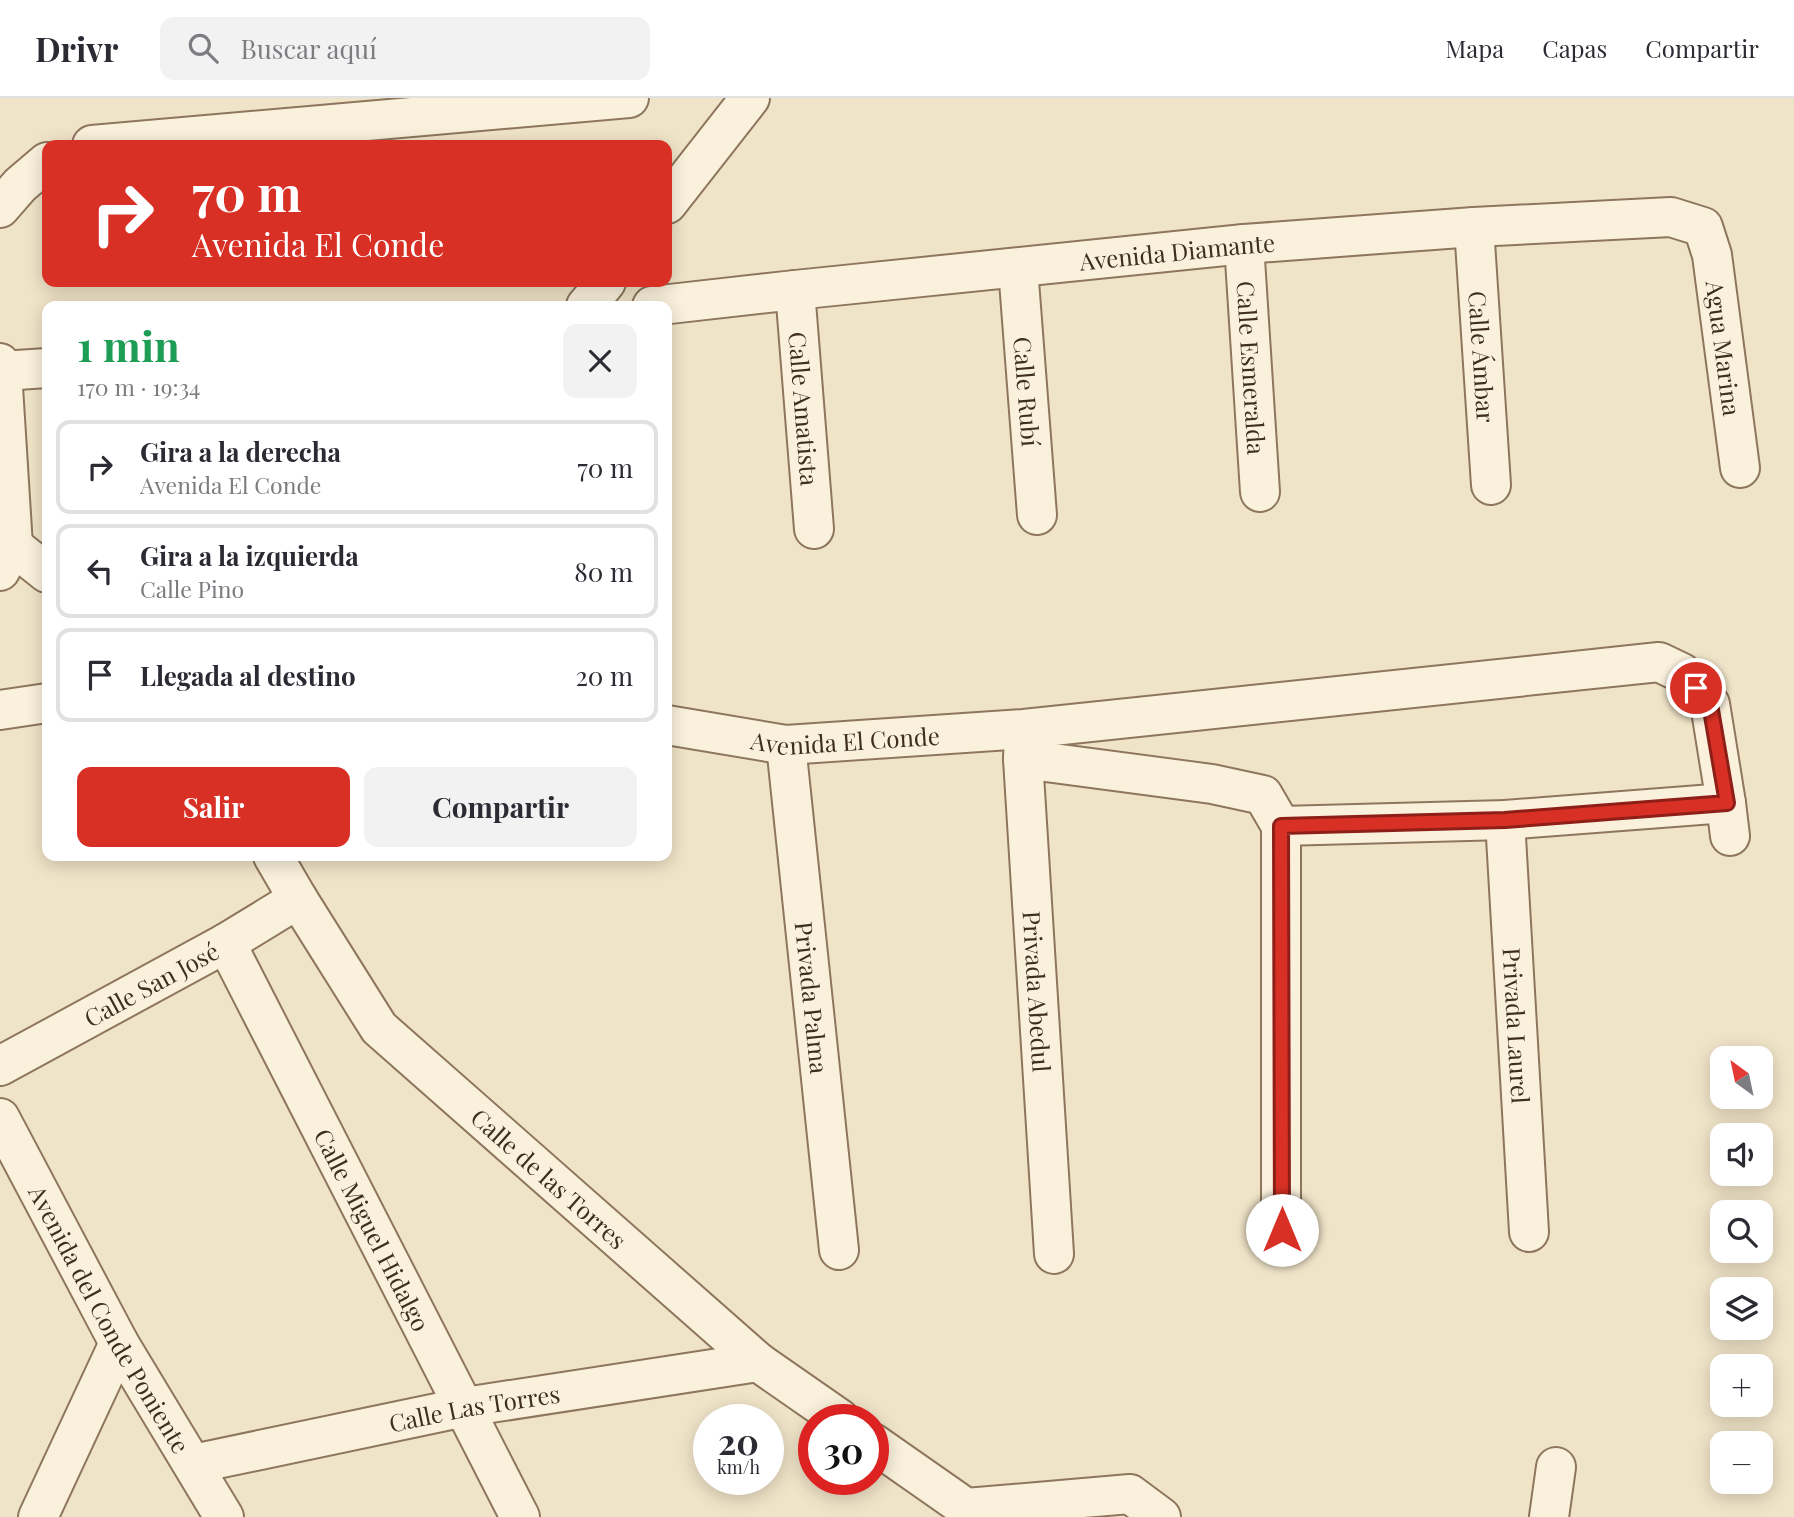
<!DOCTYPE html>
<html lang="es">
<meta charset="utf-8">
<style>
body{margin:0;font-family:"Playfair Display",serif;background:#f2f2f3;color:#2b2b33;height:100vh;display:flex;flex-direction:column;font-size:26px;white-space:nowrap}
*{box-sizing:border-box;margin:0}
p{font-size:23px;color:#7c7c81}
.icon{flex:none;width:38px;height:38px;fill:none;stroke:currentColor;stroke-width:2;stroke-linecap:round;stroke-linejoin:round}
.map{position:relative;flex:1;overflow:hidden}
.sheet{position:absolute;left:42px;top:203px;width:630px;height:560px;display:flex;flex-direction:column;background:#fff;border-radius:14px;box-shadow:0 4px 18px #0003}
.sheet>*{flex:none}
.guide{position:absolute;left:42px;top:42px;width:630px;height:147px;border-radius:14px;box-shadow:0 4px 18px #0003;background:#d93025;color:#fff;overflow:hidden}
.needle{width:46px;rotate:327deg}
.controls{position:absolute;left:1710px;top:948px;display:grid;gap:14px}
.controls a{display:grid;place-items:center;width:63px;height:63px;border-radius:14px;background:#fff;box-shadow:0 4px 18px #0003;font-size:35px}
.speed{position:absolute;left:693px;top:1306px;display:flex;gap:14px;font-size:35px;font-weight:700;text-align:center}
.speed>*{display:grid;place-content:center;width:91px;height:91px;border-radius:50%;background:#fff;box-shadow:0 4px 18px #0003;line-height:1}
.speed small{font-size:18px;font-weight:400}
.speed .limit{border:10px solid #d22;background:#fff;color:#111}
.pin{position:absolute;display:grid;place-items:center;width:60px;height:60px;color:#fff;margin:-30px;border:4px solid #fff;border-radius:50%;box-shadow:0 2px 7px #0007}
.me{position:absolute;width:77px;margin:-38px;rotate:0deg;stroke-linejoin:round;filter:drop-shadow(0 0 5px #0008)}
.turn{display:flex;align-items:center;gap:24px;height:147px;padding:0 35px;font-size:32px}
.turn .icon{width:91px;height:91px;stroke-width:2.5}
.turn b{display:block;font-size:49px;line-height:60px}
.round{display:grid;place-items:center;flex:none;width:74px;height:74px;border-radius:14px;background:#f2f2f3}
.head{display:flex;align-items:center;justify-content:space-between;height:119px;padding:0 35px}
h1{font-size:42px;font-weight:700;line-height:52px;color:#1e9e55}
.cta{display:flex;gap:14px;margin-top:auto;padding:14px 35px}
.cta a{flex:1;height:80px;border-radius:14px;background:#d93025;color:#fff;font-size:28px;font-weight:700;line-height:80px;text-align:center}
.cta a+a{background:#f2f2f3;color:#2b2b33}
ul{padding:0;list-style:none}
li{display:flex;align-items:center;gap:21px;height:94px;margin:0 14px 10px;padding:0 21px;border:4px solid #e1e1e2;border-radius:14px}
li div{flex:1}
li b{display:block;font-size:26px}
li em{font-style:normal}
header{display:flex;align-items:center;gap:42px;box-sizing:border-box;height:98px;padding:0 35px;background:#fff;border-bottom:2px solid #e1e1e2}
header strong{font-size:33px}
nav{display:flex;gap:38px;margin-inline-start:auto;font-size:24px}
.search{width:490px;height:63px;background:#f2f2f3;display:flex;align-items:center;gap:18px;box-sizing:border-box;padding:0 24px;border-radius:14px;color:#7c7c81;font-size:26px}
.map>svg:first-child{display:block}
.lines{fill:none;stroke-linecap:round;stroke-linejoin:round}
.minor-casing{stroke:#8d765c;stroke-width:42}
.minor{stroke:#faf1dc;stroke-width:38}
.route-casing{stroke:#8d1f18;stroke-width:18}
.route{stroke:#d93025;stroke-width:12}
.labels{text-anchor:middle;dominant-baseline:central;stroke-width:6;stroke-linejoin:round;paint-order:stroke}
.street-label{font-size:24px;fill:#3d2e20;stroke:#f7eed8}
</style>
<header>
<strong>Drivr</strong>
<div class="search"><svg class="icon" aria-label="search" viewBox="0 0 24 24"><circle cx="10" cy="10" r="6"/><path d="M15 15l6 6"/></svg>Buscar aquí</div>
<nav><a>Mapa</a><a>Capas</a><a>Compartir</a></nav>
</header>
<div class="map">
<svg width="1794" height="1419" viewBox="0 0 1794 1419">
<rect width="100%" height="100%" fill="#f0e4c8"/>
<g class="lines">
<defs>
<g id="minor">
<polyline points="92,47 629,0"/>
<polyline points="667,106 750,0"/>
<polyline points="0,110 20,87 47,64"/>
<path id="s1" d="M1474 129 1491 387"/>
<path id="s2" d="M1244 146 1260 394"/>
<path id="s3" d="M1018 170 1037 417"/>
<path id="s4" d="M795 192 814 431"/>
<polyline points="586,208 606,184"/>
<path id="s5" d="M652 208 795 192 1244 146 1474 129 1671 119 1703 129 1712 157 1740 370"/>
<polyline points="0,265 2,273 13,448 0,473"/>
<polyline points="2,273 47,270"/>
<polyline points="13,448 47,475"/>
<polyline points="0,612 47,605"/>
<path id="s6" d="M667 627 786 647 1024 631 1659 564 1682 575 1710 606 1726 705 1730 738"/>
<path id="s7" d="M1024 638 1023 661 1054 1156"/>
<path id="s8" d="M786 647 839 1152"/>
<polyline points="1023,661 1212,686 1263,697 1281,728 1281,1132"/>
<path id="s9" d="M1505 722 1529 1134"/>
<polyline points="1281,728 1505,722 1726,705"/>
<path id="s10" d="M273 758 298 801 379 930 758 1264 840 1321"/>
<path id="s11" d="M226 845 520 1419"/>
<path id="s12" d="M0 968 226 845 298 801"/>
<path id="s13" d="M0 1020 119 1245 224 1419"/>
<polyline points="873,1345 966,1410 1130,1396 1161,1419"/>
<path id="s14" d="M193 1366 465 1309 758 1264"/>
<polyline points="38,1419 119,1245"/>
<polyline points="1549,1419 1556,1369"/>
</g>
</defs>
<use href="#minor" class="minor-casing"/>
<use href="#minor" class="minor"/>
</g>
<g class="lines">
<defs>
<polyline id="route" points="1282,1132 1281,728 1505,722 1727,705 1710,606 1696,590"/>
</defs>
<use href="#route" class="route-casing"/>
<use href="#route" class="route"/>
</g>
<g class="labels">
<g class="street-label">
<text stroke="none"><textPath href="#s5" startOffset="528">Avenida Diamante</textPath></text>
<text stroke="none"><textPath href="#s5" startOffset="1180">Agua Marina</textPath></text>
<text stroke="none"><textPath href="#s1" startOffset="130">Calle Ámbar</textPath></text>
<text stroke="none"><textPath href="#s2" startOffset="124">Calle Esmeralda</textPath></text>
<text stroke="none"><textPath href="#s3" startOffset="124">Calle Rubí</textPath></text>
<text stroke="none"><textPath href="#s4" startOffset="119">Calle Amatista</textPath></text>
<text stroke="none"><textPath href="#s6" startOffset="180">Avenida El Conde</textPath></text>
<text stroke="none"><textPath href="#s12" startOffset="172">Calle San José</textPath></text>
<text stroke="none"><textPath href="#s7" startOffset="256">Privada Abedul</textPath></text>
<text stroke="none"><textPath href="#s8" startOffset="254">Privada Palma</textPath></text>
<text stroke="none"><textPath href="#s9" startOffset="206">Privada Laurel</textPath></text>
<text stroke="none"><textPath href="#s10" startOffset="429">Calle de las Torres</textPath></text>
<text stroke="none"><textPath href="#s11" startOffset="322">Calle Miguel Hidalgo</textPath></text>
<text stroke="none"><textPath href="#s13" startOffset="229">Avenida del Conde Poniente</textPath></text>
<text stroke="none"><textPath href="#s14" startOffset="287">Calle Las Torres</textPath></text>
</g>
</g>
</svg>
<div class="controls">
<a><svg class="needle" viewBox="-14 -14 28 28"><path d="M0-13l5 13h-10z" fill="#e53935"/><path d="M0 13l5-13h-10z" fill="#7c7c81"/></svg></a>
<a><svg class="icon" aria-label="sound" viewBox="0 0 24 24"><path d="M4 9h4l5-4v14l-5-4H4zM17 9q2 3 0 6"/></svg></a>
<a><svg class="icon" aria-label="search" viewBox="0 0 24 24"><circle cx="10" cy="10" r="6"/><path d="M15 15l6 6"/></svg></a>
<a><svg class="icon" aria-label="layers" viewBox="0 0 24 24"><path d="M12 4l9 5-9 5-9-5zM3 14l9 5 9-5"/></svg></a>
<a>+</a>
<a>−</a>
</div>
<div class="speed"><div>20<small>km/h</small></div><div class="limit">30</div></div>
<div class="pin" style="left:1696px;top:590px;background:#d93025"><svg class="icon" aria-label="arrive" viewBox="0 0 24 24"><path d="M6 21V4h12l-3 4 3 4H6"/></svg></div>
<svg class="me" style="left:1282px;top:1132px" viewBox="-20 -20 40 40"><circle r="19" fill="#fff"/><path d="M0-13L10 11 0 6-10 11z" fill="#d93025"/></svg>
<div class="guide">
<div class="turn"><svg class="icon" aria-label="right" viewBox="0 0 24 24"><path d="M7 20v-9h11M14 6l5 5-5 5"/></svg><div><b>70 m</b>Avenida El Conde</div></div>
</div>
<section class="sheet">
<div class="head"><div><h1>1 min</h1><p>170 m · 19:34</p></div><a class="round"><svg class="icon" aria-label="close" viewBox="0 0 24 24"><path d="M6 6l12 12M18 6L6 18"/></svg></a></div>
<ul>
<li><svg class="icon" aria-label="right" viewBox="0 0 24 24"><path d="M7 20v-9h11M14 6l5 5-5 5"/></svg><div><b>Gira a la derecha</b><p>Avenida El Conde</p></div><em>70 m</em></li>
<li><svg class="icon" aria-label="left" viewBox="0 0 24 24"><path d="M17 20v-9H6M10 6l-5 5 5 5"/></svg><div><b>Gira a la izquierda</b><p>Calle Pino</p></div><em>80 m</em></li>
<li><svg class="icon" aria-label="arrive" viewBox="0 0 24 24"><path d="M6 21V4h12l-3 4 3 4H6"/></svg><div><b>Llegada al destino</b></div><em>20 m</em></li>
</ul>
<div class="cta"><a>Salir</a><a>Compartir</a></div>
</section>
</div>
